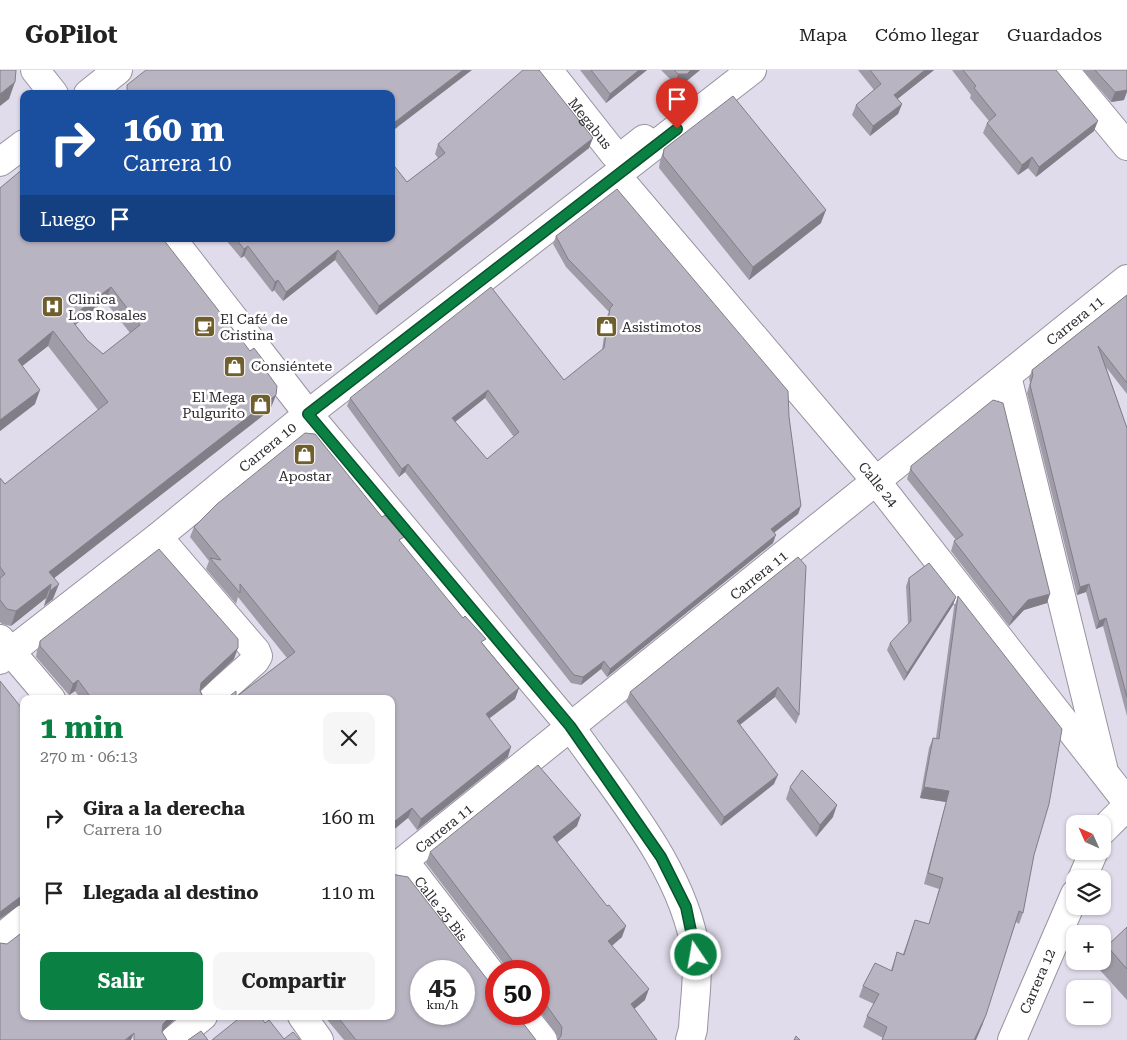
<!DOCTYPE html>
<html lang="es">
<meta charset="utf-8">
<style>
body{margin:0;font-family:"Roboto Serif",serif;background:#f6f6f6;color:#222;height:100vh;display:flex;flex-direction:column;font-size:19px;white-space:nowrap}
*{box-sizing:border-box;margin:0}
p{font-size:16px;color:#767676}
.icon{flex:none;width:28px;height:28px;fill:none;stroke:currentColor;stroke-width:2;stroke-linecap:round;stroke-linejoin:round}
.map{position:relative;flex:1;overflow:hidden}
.details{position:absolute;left:20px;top:625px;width:375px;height:325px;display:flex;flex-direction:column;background:#fff;border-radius:10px;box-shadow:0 1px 4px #0004}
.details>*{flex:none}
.top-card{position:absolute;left:20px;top:20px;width:375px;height:152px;border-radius:10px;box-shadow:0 1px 4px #0004;background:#1a4fa0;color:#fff;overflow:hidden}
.needle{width:32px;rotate:315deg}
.buttons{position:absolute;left:1066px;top:745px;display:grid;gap:10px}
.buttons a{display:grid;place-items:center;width:45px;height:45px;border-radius:10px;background:#fff;box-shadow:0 1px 4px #0004;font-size:25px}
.speed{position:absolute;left:410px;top:890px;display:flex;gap:10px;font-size:25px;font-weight:700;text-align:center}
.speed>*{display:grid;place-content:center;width:65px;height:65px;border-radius:50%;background:#fff;box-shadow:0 1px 4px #0004;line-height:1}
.speed small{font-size:12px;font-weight:400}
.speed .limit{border:8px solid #d22;background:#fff;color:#111}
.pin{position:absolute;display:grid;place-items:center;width:42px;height:42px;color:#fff;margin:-51px -21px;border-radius:50% 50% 50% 0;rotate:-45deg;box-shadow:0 0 5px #0007}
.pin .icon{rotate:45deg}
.me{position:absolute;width:55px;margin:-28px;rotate:348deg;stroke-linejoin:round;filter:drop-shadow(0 0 4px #0008)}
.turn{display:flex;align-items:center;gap:18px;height:105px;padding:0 20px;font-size:22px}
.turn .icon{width:65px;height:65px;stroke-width:2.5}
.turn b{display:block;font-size:35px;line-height:42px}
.then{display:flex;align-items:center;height:48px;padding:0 20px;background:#0003;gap:10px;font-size:19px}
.round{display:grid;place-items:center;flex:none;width:52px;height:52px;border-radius:10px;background:#f6f6f6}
.summary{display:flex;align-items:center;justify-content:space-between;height:85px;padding:0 20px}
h1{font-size:30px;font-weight:700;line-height:38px;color:#0b8043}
.action{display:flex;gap:10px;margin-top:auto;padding:10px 20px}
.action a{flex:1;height:58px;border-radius:10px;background:#0b8043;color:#fff;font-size:20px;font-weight:700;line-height:58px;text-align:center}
.action a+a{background:#f6f6f6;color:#222}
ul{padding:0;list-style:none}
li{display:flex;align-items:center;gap:15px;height:75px;padding:0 20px}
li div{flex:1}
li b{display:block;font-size:19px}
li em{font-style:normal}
header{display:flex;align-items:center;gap:30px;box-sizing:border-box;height:70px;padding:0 25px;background:#fff;border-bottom:1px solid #e0e0e0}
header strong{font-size:24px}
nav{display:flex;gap:28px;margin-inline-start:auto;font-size:18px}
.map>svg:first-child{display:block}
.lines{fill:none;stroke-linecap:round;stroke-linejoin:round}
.minor-casing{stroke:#9893a1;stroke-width:30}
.major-casing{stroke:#9893a1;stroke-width:30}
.minor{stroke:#fff;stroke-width:28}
.major{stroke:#fff;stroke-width:28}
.wall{fill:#9f9ba7;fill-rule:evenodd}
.shaded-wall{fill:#827e88}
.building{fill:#b9b4c2;stroke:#827e88;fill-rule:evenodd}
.route-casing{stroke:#07532c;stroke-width:12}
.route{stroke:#0b8043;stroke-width:9}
.labels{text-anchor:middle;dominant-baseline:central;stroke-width:5;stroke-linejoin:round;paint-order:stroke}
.street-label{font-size:14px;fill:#2d2c31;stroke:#fff}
.poi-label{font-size:14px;fill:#2d2c31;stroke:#fff;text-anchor:start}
</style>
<header>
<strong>GoPilot</strong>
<nav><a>Mapa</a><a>Cómo llegar</a><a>Guardados</a></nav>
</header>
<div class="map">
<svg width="1127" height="970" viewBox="0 0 1127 970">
<rect width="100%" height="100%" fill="#e1dceb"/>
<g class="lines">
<defs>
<g id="minor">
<polyline points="35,0 54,24"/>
<path id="s1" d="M548 0 615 85 621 87 644 69"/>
<polyline points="1064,0 1127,76"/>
<polyline points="88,24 118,0"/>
<polyline points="0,92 24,74"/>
<path id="s2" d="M617 106 876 411 1127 732"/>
<polyline points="172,169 308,344 570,656"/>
<polyline points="1007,306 1103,697"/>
<polyline points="158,467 256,581 258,586 255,591 212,629"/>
<polyline points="0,569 51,629"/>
<path id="s3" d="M0 590 158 467 313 340 752 0"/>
<polyline points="1102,761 1127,736"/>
<path id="s4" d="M405 792 496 910"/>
<path id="s5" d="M391 801 1127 209"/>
<polyline points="1082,809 1094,781"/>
<polyline points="0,869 24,849"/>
<polyline points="522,944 543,970"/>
<polyline points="302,946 319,970"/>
<polyline points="174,970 203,946"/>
<path id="s6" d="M1012 970 1075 824"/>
</g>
<path id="major" d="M570 656C618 725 684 799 696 883 699 907 694 935 693 959L690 970"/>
</defs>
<use href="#minor" class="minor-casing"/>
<use href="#major" class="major-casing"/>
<use href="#minor" class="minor"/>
<use href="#major" class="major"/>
</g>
<g class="wall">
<polygon points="580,0 647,0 606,33"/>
<polygon points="661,0 700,0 683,14 675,14"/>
<polygon points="858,0 934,0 897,29 902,34 898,44 870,66 852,45 856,35 874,20"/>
<polygon points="952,0 1056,0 1094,61 1036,107 1028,98 1018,105 983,63 987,53 989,51 970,28 971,25"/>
<polygon points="1083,0 1127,0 1124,30 1111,32"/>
<polygon points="438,74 589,78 376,245 335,190 283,231 274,220 272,222 244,186 241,188 225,169 391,169 407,112 438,88 435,84"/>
<polygon points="664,79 821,153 749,210 659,98 660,91"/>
<path d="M0 118 250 281 270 299 268 303 276 325 270 340 54 508 53 529 44 536 46 528 11 556 2 554 0 552V408L5 414 98 340 48 276 22 296 35 334 0 361ZM105 231 130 263 103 284 87 270 75 255Z"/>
<path d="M556 166 789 347 801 436 798 444 774 463 773 473 607 607 601 599 581 615 571 613 405 402 399 407 347 336 350 328 564 310 602 280 607 246 609 242 566 197 553 174ZM485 328 514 367 487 389 455 352Z"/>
<polygon points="1127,225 1127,324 1106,297 1127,358 1127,646 1103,556 1096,559 1086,522 1077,525 1027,323 1030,313 1029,308 1032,300"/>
<polygon points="911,396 1047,533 1024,540 1009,556 951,481 954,471 956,470 907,409"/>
<polygon points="194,457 401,473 519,618 515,629 489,648 508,687 417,760 408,748 236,627 287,588 238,527 236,534 206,499 209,491 190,467"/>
<polygon points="798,487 799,645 796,654 775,627 740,655 774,714 721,756 626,632 630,622"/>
<polygon points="909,508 956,527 953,535 904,611 887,580 890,573 908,554 906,516"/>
<polygon points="958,526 1034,785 1023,843 1019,854 1016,852 982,956 883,968 863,957 867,946 874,934 859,927 863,916 891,900 897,882 903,884 915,850 929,854 939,819 924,814 946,732 920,728 929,678 933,668 936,668 954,537"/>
<polygon points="40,571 234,589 201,621 204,629 81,629 75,621 69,625 36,587 37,581"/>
<polygon points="790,717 833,747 816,767 786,729"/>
<polygon points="577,756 557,772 622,867 612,876 645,930 634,939 558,970 558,967 539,940 539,901 509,901 426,793 430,782"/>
<polygon points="1127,857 1127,930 1098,898 1101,891 1102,891 1102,887 1107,876"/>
<polygon points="496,944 536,970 344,970 324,946 391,946"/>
</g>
<g class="shaded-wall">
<polygon points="463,0 472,0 391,62 391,55"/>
<polygon points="639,0 647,0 606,33 610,24"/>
<polygon points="691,0 700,0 683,14 675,14 678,4"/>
<polygon points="925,0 934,0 890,35 894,25"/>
<polygon points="15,12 9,29 0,36 0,24"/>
<polygon points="1127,20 1127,22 1124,30 1111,32 1115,22"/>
<polygon points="902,34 898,44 870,66 873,56"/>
<polygon points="1098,51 1094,61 1036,107 1039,97"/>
<polygon points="593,68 589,78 376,245 379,236"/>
<polygon points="1032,87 1028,98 1018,105 1022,95"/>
<polygon points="826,140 821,153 749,210 753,197"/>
<polygon points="248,176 244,186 241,188 244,179"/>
<polygon points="338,180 335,190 283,231 286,222"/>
<polygon points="278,210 274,220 272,222 275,212"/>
<polygon points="111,217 105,231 65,263 70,248"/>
<polygon points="53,261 48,276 12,304 18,290"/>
<polygon points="40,320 35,334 0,361 0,350"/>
<polygon points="488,320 485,328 450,356 452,348"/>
<polygon points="276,325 270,340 44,516 49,502"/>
<polygon points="408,394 405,402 399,407 402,399"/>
<polygon points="801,436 798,444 768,467 771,459"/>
<polygon points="776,465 773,473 607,607 610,599"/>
<polygon points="51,514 46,528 11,556 16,541"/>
<polygon points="59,514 53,529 44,536 50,521"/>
<polygon points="1089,514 1086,522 1077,525 1080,517"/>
<polygon points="1050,524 1047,533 1024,540 1009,556 1013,547 1028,530"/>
<polygon points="956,527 953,535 904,611 907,603"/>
<polygon points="1106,548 1103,556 1096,559 1099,551"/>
<polygon points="238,578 234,589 197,624 201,613"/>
<polygon points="604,591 601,599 581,615 583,607"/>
<polygon points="78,610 75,621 69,625 73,614"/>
<polygon points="778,617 775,627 733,660 737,651"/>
<polygon points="519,618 515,629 482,654 486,644"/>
<polygon points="511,677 508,687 417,760 421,749"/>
<polygon points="778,705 774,714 721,756 724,747"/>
<polygon points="924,717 949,721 946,732 920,728"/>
<polygon points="837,735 833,747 816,767 820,755"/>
<polygon points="412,738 408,748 391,762 391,754"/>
<polygon points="581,745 577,756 550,778 553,767"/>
<polygon points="24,824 24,834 21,834 0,849 0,842"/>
<polygon points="626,856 622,867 604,882 608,871"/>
<polygon points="649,919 645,930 627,945 631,934"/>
<polygon points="986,945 982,956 976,970 974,970"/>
<polygon points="171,946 178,946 160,964 163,954"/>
<polygon points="134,963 131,970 125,970"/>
</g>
<g class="building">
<polygon points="0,0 16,0 15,12 0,24"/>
<polygon points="146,0 463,0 391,55 391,24 127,24 127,15"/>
<polygon points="523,0 539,0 593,68 379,236 338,180 286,222 278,210 275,212 248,176 244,179 236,169 391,169 391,92 407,112 445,83 438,74"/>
<polygon points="591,0 639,0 610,24"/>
<polygon points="674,0 691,0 687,4 678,4"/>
<polygon points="870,0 925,0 894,25 902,34 873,56 856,35 881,14"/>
<polygon points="963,0 1056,0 1098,51 1039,97 1032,87 1022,95 987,53 996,45 974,18 976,16"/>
<polygon points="1095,0 1127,0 1127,20 1115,22"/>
<polygon points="733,26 826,140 753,197 663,86 664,79"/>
<path d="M24 98V169H163L250 281 254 278 270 299 266 301 277 316 276 325 49 502 59 514 50 521 51 514 16 541 7 539 0 530V508L5 504 0 497V408L5 414 108 332 53 261 18 290 40 320 0 350V118ZM111 217 140 255 103 284 87 270 70 248Z"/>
<path d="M617 119 788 321 789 347 801 436 771 459 776 465 610 599 604 591 583 607 574 605 408 394 402 399 350 328 491 217 564 310 604 278 610 238 613 235 568 189 556 166ZM488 320 519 362 487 389 452 348Z"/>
<polygon points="1127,225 1127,313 1098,276 1127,358 1127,627 1106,548 1099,551 1089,514 1080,517 1030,315 1033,305 1032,300"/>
<polygon points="993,330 1003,333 1050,524 1028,530 1013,547 954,471 963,465 911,400 911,396"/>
<polygon points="305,363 315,364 382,447 385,445 404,467 399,470 463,548 465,546 486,569 481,572 519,618 486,644 511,677 421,749 412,738 391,754 391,629 226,629 236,621 236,627 295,582 240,514 240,523 210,488 221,490 194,457 217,434"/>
<polygon points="159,479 238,569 238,578 201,613 200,621 204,629 92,629 78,610 73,614 40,576 40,571"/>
<polygon points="798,487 806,496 799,645 778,617 737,651 778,705 724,747 630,622"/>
<polygon points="929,493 956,527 907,603 890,573 911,551 909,508"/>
<polygon points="958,526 1062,659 1049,734 1034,785 1023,843 1019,841 986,945 974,970 882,970 887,957 867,946 879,924 863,916 875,893 892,901 897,882 904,885 915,850 929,854 943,808 928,803 949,721 924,717 933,668 939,669"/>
<polygon points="0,611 24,641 24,824 0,842"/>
<polygon points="538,695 581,745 553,767 607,836 609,835 626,856 608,871 649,919 631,934 657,970 558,970 561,966 562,957 539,925 539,901 515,901 515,897 512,890 430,782"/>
<polygon points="802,700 837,735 820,755 790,717"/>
<path d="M391 804 408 807 487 909 494 914H496V944H516L536 970H356L337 946H391ZM421 901H464V944H421Z"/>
<polygon points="1127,857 1127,899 1107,876"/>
<polygon points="24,861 24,946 171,946 163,954 162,962 167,970 134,970 134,963 125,970 0,970 0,873 7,874"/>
<polygon points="242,946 260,946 265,953 269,950 284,969 293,962 300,970 212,970"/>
<polygon points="201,961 208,970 188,970"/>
<polygon points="796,966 800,970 794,970"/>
</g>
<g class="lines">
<defs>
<polyline id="route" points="677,59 308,344 570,656 661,787 686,837 696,885"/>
</defs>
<use href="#route" class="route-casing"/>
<use href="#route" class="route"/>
</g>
<defs>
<symbol id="hospital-square" viewBox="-11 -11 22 22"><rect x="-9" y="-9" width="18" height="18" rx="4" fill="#705f2d" stroke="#fff"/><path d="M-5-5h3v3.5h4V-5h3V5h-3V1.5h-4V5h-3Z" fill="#fff"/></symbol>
<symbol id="cafe-square" viewBox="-11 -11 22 22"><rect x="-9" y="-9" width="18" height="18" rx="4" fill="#705f2d" stroke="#fff"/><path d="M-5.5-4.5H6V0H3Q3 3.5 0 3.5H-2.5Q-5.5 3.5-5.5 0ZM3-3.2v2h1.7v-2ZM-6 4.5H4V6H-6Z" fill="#fff"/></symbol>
<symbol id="shop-square" viewBox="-11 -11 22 22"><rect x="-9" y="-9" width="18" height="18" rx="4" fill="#705f2d" stroke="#fff"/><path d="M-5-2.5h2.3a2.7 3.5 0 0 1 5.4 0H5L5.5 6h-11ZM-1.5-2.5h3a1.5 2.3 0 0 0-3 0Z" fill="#fff"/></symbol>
</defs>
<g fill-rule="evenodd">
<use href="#hospital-square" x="40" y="224" width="25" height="25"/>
<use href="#cafe-square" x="192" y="244" width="25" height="25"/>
<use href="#shop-square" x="594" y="244" width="25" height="25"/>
<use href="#shop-square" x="222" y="284" width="25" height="25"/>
<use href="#shop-square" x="248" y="322" width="25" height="25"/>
<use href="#shop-square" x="292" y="372" width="25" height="25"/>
</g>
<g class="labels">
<g class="street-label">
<text stroke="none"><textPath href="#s1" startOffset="68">Megabus</textPath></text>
<text stroke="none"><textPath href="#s5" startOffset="878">Carrera 11</textPath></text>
<text stroke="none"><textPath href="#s3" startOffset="342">Carrera 10</textPath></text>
<text stroke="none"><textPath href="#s2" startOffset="404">Calle 24</textPath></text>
<text stroke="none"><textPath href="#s5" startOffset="472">Carrera 11</textPath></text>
<text stroke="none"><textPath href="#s5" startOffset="68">Carrera 11</textPath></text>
<text stroke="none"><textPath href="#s4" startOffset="59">Calle 25 Bis</textPath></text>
<text stroke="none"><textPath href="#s6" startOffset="64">Carrera 12</textPath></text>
</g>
<g class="poi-label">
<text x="68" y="229">Clinica<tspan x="68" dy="16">Los Rosales</tspan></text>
<text x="220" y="249">El Café de<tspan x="220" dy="16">Cristina</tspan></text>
<text x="622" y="257">Asistimotos</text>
<text x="251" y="296">Consiéntete</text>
<text x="245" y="327" text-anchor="end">El Mega<tspan x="245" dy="16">Pulgurito</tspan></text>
<text x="305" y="406" text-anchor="middle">Apostar</text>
</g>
</g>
</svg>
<div class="buttons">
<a><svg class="needle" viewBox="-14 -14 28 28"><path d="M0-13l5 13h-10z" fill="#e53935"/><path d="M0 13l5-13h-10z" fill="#767676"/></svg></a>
<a><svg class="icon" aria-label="layers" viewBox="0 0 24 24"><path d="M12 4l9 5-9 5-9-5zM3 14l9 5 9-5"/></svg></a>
<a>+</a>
<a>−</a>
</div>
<div class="speed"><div>45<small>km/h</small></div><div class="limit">50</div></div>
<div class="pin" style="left:677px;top:59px;background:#d93025"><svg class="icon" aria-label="arrive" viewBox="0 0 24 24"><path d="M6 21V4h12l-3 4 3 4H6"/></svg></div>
<svg class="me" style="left:696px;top:885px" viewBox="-20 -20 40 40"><circle r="17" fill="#0b8043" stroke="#fff" stroke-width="3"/><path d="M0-11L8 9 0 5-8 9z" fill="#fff"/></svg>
<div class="top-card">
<div class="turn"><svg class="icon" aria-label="right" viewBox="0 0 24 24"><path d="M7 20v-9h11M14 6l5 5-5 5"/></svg><div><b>160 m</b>Carrera 10</div></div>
<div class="then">Luego<svg class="icon" aria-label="arrive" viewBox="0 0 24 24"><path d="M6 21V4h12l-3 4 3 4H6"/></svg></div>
</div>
<section class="details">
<div class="summary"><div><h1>1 min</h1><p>270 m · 06:13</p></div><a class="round"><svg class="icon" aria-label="close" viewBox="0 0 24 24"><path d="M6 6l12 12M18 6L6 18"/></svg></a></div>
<ul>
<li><svg class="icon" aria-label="right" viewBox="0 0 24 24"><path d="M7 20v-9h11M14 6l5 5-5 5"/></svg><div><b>Gira a la derecha</b><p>Carrera 10</p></div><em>160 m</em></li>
<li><svg class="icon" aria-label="arrive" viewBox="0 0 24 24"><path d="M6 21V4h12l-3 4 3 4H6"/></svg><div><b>Llegada al destino</b></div><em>110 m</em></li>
</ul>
<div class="action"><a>Salir</a><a>Compartir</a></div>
</section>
</div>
